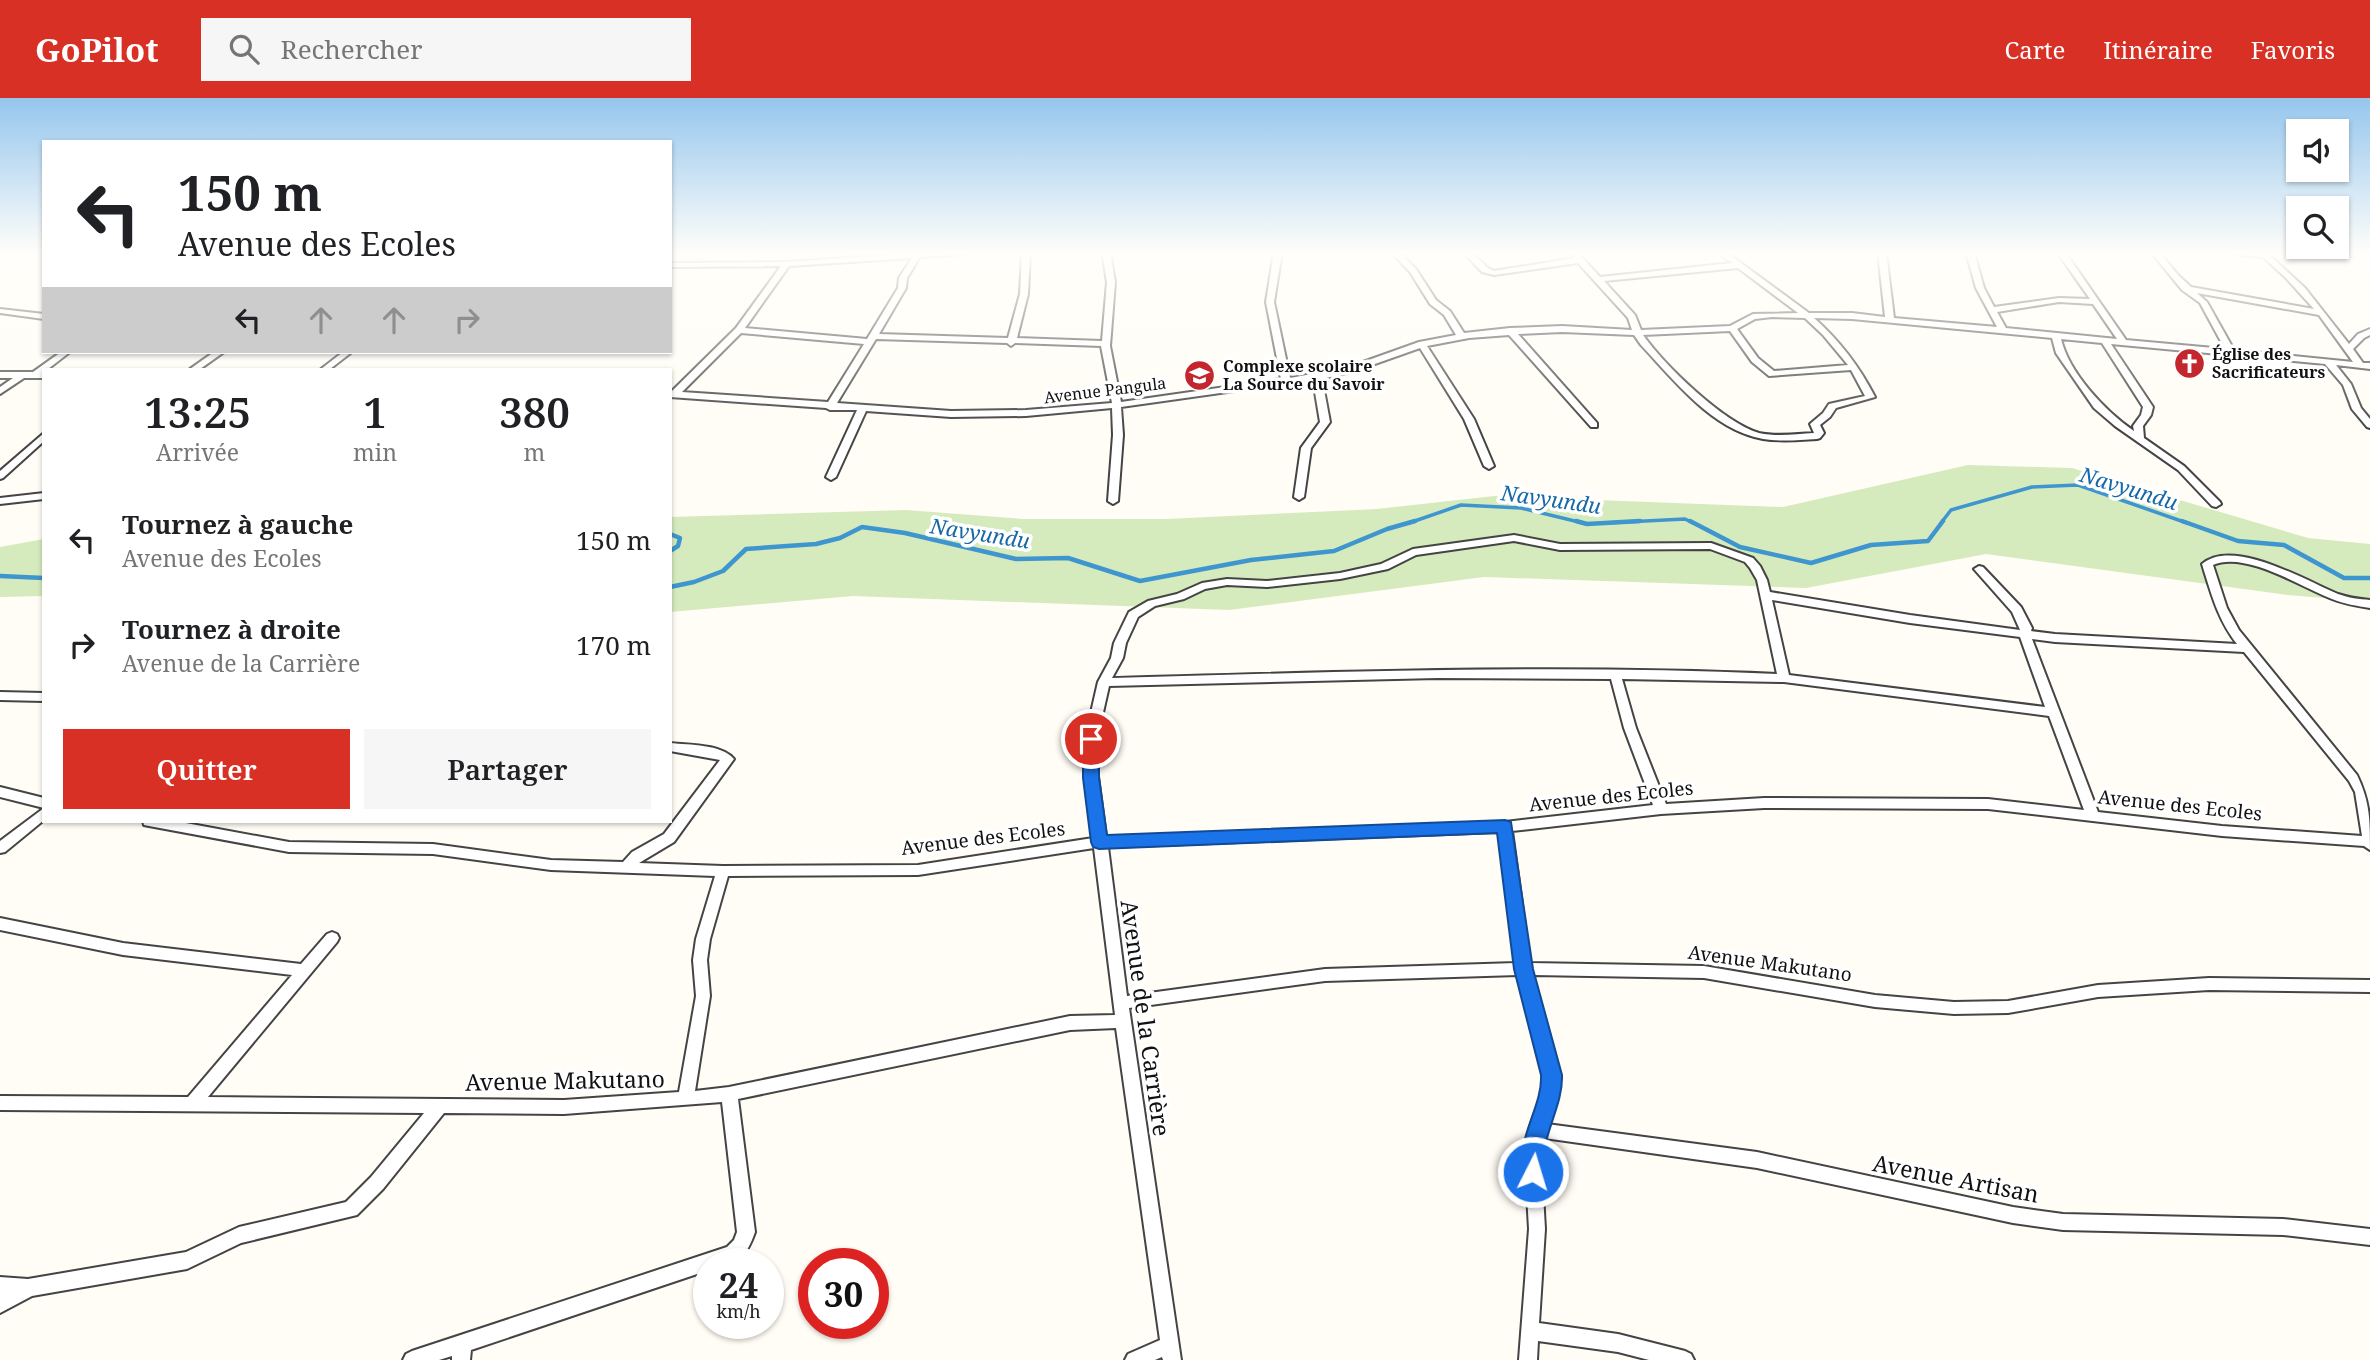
<!DOCTYPE html>
<html lang="fr">
<meta charset="utf-8">
<style>
body{margin:0;font-family:"Noto Serif",serif;background:#f6f6f6;color:#202124;height:100vh;display:flex;flex-direction:column;font-size:26px;white-space:nowrap}
*{box-sizing:border-box;margin:0}
p{font-size:23px;color:#757577}
.icon{flex:none;width:38px;height:38px;fill:none;stroke:currentColor;stroke-width:2;stroke-linecap:round;stroke-linejoin:round}
.map{position:relative;flex:1;overflow:hidden}
.panel{position:absolute;left:42px;top:270px;width:630px;height:455px;display:flex;flex-direction:column;background:#fff;border-radius:0px;box-shadow:0 2px 5px #0004}
.panel>*{flex:none}
.guide{position:absolute;left:42px;top:42px;width:630px;height:214px;border-radius:0px;box-shadow:0 2px 5px #0004;background:#fff;color:#202124;overflow:hidden}
.buttons{position:absolute;left:2286px;top:21px;display:grid;gap:14px}
.buttons a{display:grid;place-items:center;width:63px;height:63px;border-radius:0px;background:#fff;box-shadow:0 2px 5px #0004;font-size:35px}
.speed{position:absolute;left:693px;top:1150px;display:flex;gap:14px;font-size:35px;font-weight:700;text-align:center}
.speed>*{display:grid;place-content:center;width:91px;height:91px;border-radius:50%;background:#fff;box-shadow:0 2px 5px #0004;line-height:1}
.speed small{font-size:18px;font-weight:400}
.speed .limit{border:10px solid #d22;background:#fff;color:#111}
.pin{position:absolute;display:grid;place-items:center;width:60px;height:60px;color:#fff;margin:-30px;border:4px solid #fff;border-radius:50%;box-shadow:0 2px 7px #0007}
.me{position:absolute;width:77px;margin:-38px;rotate:5deg;stroke-linejoin:round;filter:drop-shadow(0 0 5px #0008)}
.turn{display:flex;align-items:center;gap:24px;height:147px;padding:0 21px;font-size:32px}
.turn .icon{width:91px;height:91px;stroke-width:2.5}
.turn b{display:block;font-size:49px;line-height:60px}
.lanes{display:flex;align-items:center;height:66px;padding:0 21px;background:#0003;justify-content:center;gap:35px;direction:ltr}
.lanes .off{opacity:.35}
.eta{display:flex;justify-content:space-evenly;align-items:center;height:119px;text-align:center}
.eta b{font-size:42px;font-weight:600;line-height:49px}
.button{display:flex;gap:14px;margin-top:auto;padding:14px 21px}
.button a{flex:1;height:80px;border-radius:0px;background:#d93025;color:#fff;font-size:28px;font-weight:600;line-height:80px;text-align:center}
.button a+a{background:#f6f6f6;color:#202124}
ul{padding:0;list-style:none}
li{display:flex;align-items:center;gap:21px;height:105px;padding:0 21px}
li div{flex:1}
li b{display:block;font-size:26px}
li em{font-style:normal}
header{display:flex;align-items:center;gap:42px;box-sizing:border-box;height:98px;padding:0 35px;background:#d93025;color:#fff}
header strong{font-size:33px}
nav{display:flex;gap:38px;margin-inline-start:auto;font-size:24px}
.search{width:490px;height:63px;background:#f6f6f6;display:flex;align-items:center;gap:18px;box-sizing:border-box;padding:0 24px;border-radius:0px;color:#757577;font-size:26px}
.map>svg:first-child{display:block}
.green{fill:#d5ebbd}
.lines{fill:none;stroke-linecap:round;stroke-linejoin:round}
.stream-far1{stroke:#3f96cf;stroke-width:3.5}
.stream{stroke:#3f96cf;stroke-width:4.5}
.minor-casing{stroke:#444;stroke-width:4}
.minor{fill:#fff;fill-rule:evenodd}
.route{fill:#1a73e8;stroke:#114b97;stroke-width:2}
.labels{text-anchor:middle;dominant-baseline:central;stroke-width:7;stroke-linejoin:round;paint-order:stroke}
.far-poi-label{font-size:16px;font-weight:bold;fill:#111;stroke:#fff;text-anchor:start}
.far-street-label{font-size:16px;fill:#111;stroke:#fff}
.street-label{font-size:19px;fill:#111;stroke:#fff}
.water-label{font-size:21px;font-style:italic;fill:#1768a6;stroke:#fff}
.near-street-label{font-size:23px;fill:#111;stroke:#fff}
</style>
<header>
<strong>GoPilot</strong>
<div class="search"><svg class="icon" aria-label="search" viewBox="0 0 24 24"><circle cx="10" cy="10" r="6"/><path d="M15 15l6 6"/></svg>Rechercher</div>
<nav><a>Carte</a><a>Itinéraire</a><a>Favoris</a></nav>
</header>
<div class="map">
<svg width="2370" height="1262" viewBox="0 0 2370 1262">
<rect width="100%" height="100%" fill="#fffdf5"/>
<g class="green">
<polygon points="1968,367 2072,370 2308,440 2370,446 2370,504 2288,497 1986,456 1806,490 1484,479 1229,512 853,498 670,514 670,419 906,412 1023,421 1166,421 1377,411 1494,398 1783,409"/>
<polygon points="44,441 44,498 0,499 0,449"/>
</g>
<g class="lines">
<g class="stream-far1">
<polyline points="1409,425 1461,407 1521,410 1583,425"/>
<polyline points="1605,425 1685,421 1693,425"/>
<polyline points="1941,425 1951,412 2032,389 2078,387 2187,425"/>
</g>
<g class="stream">
<polyline points="1576,423 1587,426 1640,423"/>
<polyline points="1690,423 1740,449 1811,465 1871,447 1928,443 1943,423"/>
<polyline points="2182,423 2238,443 2284,447 2344,480 2370,480"/>
<polyline points="670,436 680,440 678,448 670,453"/>
<polyline points="0,478 44,480"/>
<polyline points="670,489 694,484 723,473 746,451 816,446 840,440 862,429 905,435 1016,461 1068,460 1140,483 1251,462 1334,453 1387,431 1415,423"/>
</g>
<defs>
<g id="minor">
<path d="M931 154H969L965 156 920 159 907 180 906 190 879 236 1008 240 1020 196 1022 154H1030L1028 196 1017 240 1102 243 1107 184 1102 154H1110L1115 184 1110 248 1121 304 1281 281 1266 204 1274 154H1282L1274 204 1290 280 1349 269 1419 244 1456 237 1444 217 1430 206 1410 174 1391 154H1399L1416 171 1436 202 1450 213 1464 235 1510 230 1562 228 1632 232 1628 220 1578 165 1494 177 1482 174 1463 154H1471L1488 170 1494 173 1575 160 1569 154H1577L1600 179 1732 165 1717 154H1726L1809 215H1852L1885 219 1878 154H1886L1894 220 1997 229 1976 190 1966 154H1974L1984 190 1994 209 2059 200 2090 201 2057 154H2065L2126 242 2225 251 2200 205 2182 192 2151 154H2159L2178 177 2191 189 2314 211 2286 180 2263 159 2233 156 2229 154H2266L2305 190 2349 246 2358 236 2370 231V237L2364 240 2353 251 2363 265H2370V271L2336 267 2351 286 2361 310 2370 321V330L2367 329 2352 311 2343 287 2325 266 2111 246 2153 309 2151 317 2143 328 2144 340 2184 368 2220 404 2221 406 2216 409 2212 408 2178 372 2115 328 2094 310 2056 255 2052 240 1852 221 1814 220C1840 243 1859 268 1875 299L1836 310 1830 319 1820 327 1824 335 1820 340 1817 341C1799 342 1781 344 1763 341 1712 332 1674 282 1641 247L1634 237 1562 234 1518 236 1597 325V329H1591L1509 237 1469 240 1427 248 1474 321 1494 368 1489 371 1484 368 1464 321 1420 250 1355 273 1322 281 1330 324 1311 350 1304 399 1299 402 1294 399 1301 350 1320 324 1313 282 1121 309 1123 337 1118 403 1113 406 1108 403 1113 337 1112 310 1026 318 951 319 866 313 836 379 831 382 826 379 857 312H830L826 310 670 299V293H672L736 230 781 168 670 169V165L787 164ZM912 160 899 180 898 190 867 241 745 230 789 168ZM1738 170 1798 215 1753 216 1730 228 1641 232 1635 217 1604 183ZM2197 195 2319 217 2353 264 2234 252 2207 204ZM2059 204 2093 206 2117 241 2006 230 1997 214ZM1772 219 1805 220 1823 237 1848 267 1774 273 1758 260 1737 231 1755 221ZM1730 233 1752 264 1769 278 1851 272 1865 298 1829 306 1823 315 1810 326 1814 335C1796 336 1777 339 1759 335 1723 324 1665 268 1643 237ZM741 235 864 246 828 304 682 294ZM876 241 1007 245 1011 248 1015 245 1101 248 1112 305 1026 312 951 313 837 305ZM2061 241 2102 245 2143 309 2141 317 2133 328 2134 333C2105 313 2069 275 2061 241Z"/>
<polygon points="0,211 44,216 44,221 0,215"/>
<polygon points="61,254 70,254 48,271 44,271 44,280 24,280 0,296 0,289 13,280 0,280 0,274 33,274"/>
<polygon points="214,254 224,254 200,271 190,271"/>
<polygon points="343,254 352,254 330,271 321,271"/>
<polygon points="44,335 44,343 3,380 0,381 0,373"/>
<polygon points="44,395 44,401 0,406 0,400"/>
<path d="M1514 437 1560 446 1711 445 1753 460 1760 468 1767 482 1770 494 1910 517 2020 532 2012 514 1974 471 1979 468 1983 469 2021 509 2032 530 2031 533 2055 536 2237 546C2218 522 2211 495 2202 466 2233 439 2306 483 2338 496 2349 500 2359 501 2370 502V510C2357 508 2344 506 2332 501 2301 489 2246 453 2213 467L2227 510 2239 532 2357 677C2370 704 2370 722 2370 752L2364 748 2222 738 1988 711 1764 710 1661 716 1512 733 1530 865 1704 868 1875 897 1954 904 2008 903 2098 887 2209 880 2370 882V894L2209 892 2098 899 2008 915 1954 916 1875 909 1704 880 1533 877 1560 977V989L1547 1026 1757 1054 2013 1109 2063 1116 2283 1121 2370 1131V1147L2283 1137 2063 1132 2013 1125 1757 1070 1544 1040 1541 1061 1545 1131 1539 1225 1618 1236 1685 1253 1691 1256 1694 1262H1649L1618 1254 1538 1243 1537 1262H1519L1529 1131 1525 1061 1529 1032 1544 989V977L1518 877 1325 883 1129 910 1181 1262H1163L1162 1259 1155 1262H1125L1128 1256 1160 1242 1116 930 1070 932 738 1001 755 1134C745 1162 738 1166 709 1166V1172L471 1252 470 1262H452V1258L439 1262H403L406 1256 412 1253 727 1149 734 1142 737 1134 722 1004 564 1016 444 1015 383 1091 357 1117 241 1145 187 1171 32 1198 0 1215V1179L28 1181 186 1154 239 1129 346 1104 371 1079 424 1015 0 1012V998L188 999 292 877 123 857 0 832V820L123 845 301 866 327 836 332 834 337 836 339 840 337 844 208 999 564 1002 679 994 696 898 693 862 696 841 715 778 551 772 433 756 289 754 149 728 144 727 143 723H175L289 744 433 746 551 762 623 764 632 754 664 736 720 662 670 653V645C690 647 721 646 734 661L674 744 639 765 723 768 918 767 1093 740 1084 663 1085 641 1098 584 1111 560 1114 545 1129 514 1148 503 1177 496 1202 485 1227 481 1267 483 1340 475 1381 466 1413 451ZM1514 443 1560 452 1710 451 1745 464 1750 470 1757 482 1777 576C1556 566 1334 574 1112 580L1123 560 1126 545 1138 519 1155 508 1184 501 1205 491 1227 487 1267 489 1340 481 1388 471 1416 457ZM1772 502 1910 525 2020 539 2045 609 1789 577ZM2032 541 2055 544 2244 554 2349 683 2355 694 2362 738 2222 728 2098 714ZM1437 580 1611 581 1624 630 1653 707 1505 724 1106 739 1096 663 1097 641 1109 588ZM1622 581 1784 584 2049 618 2084 712 1988 701 1764 700 1666 706 1636 630ZM1499 734 1516 865 1325 871 1127 898 1108 749ZM1094 750 1115 917 1070 918 729 989 695 993 710 898 707 862 710 841 728 778 918 777Z"/>
<polygon points="0,594 44,595 44,603 0,602"/>
<polygon points="0,689 44,700 44,710 0,699"/>
<polygon points="44,710 44,722 5,754 0,755 0,743"/>
</g>
</defs>
<use href="#minor" class="minor-casing"/>
<use href="#minor" class="minor"/>
</g>
<linearGradient id="sky" x2="0" y2="1"><stop stop-color="#95c6ee"/><stop offset="0.47" stop-color="#fffefa"/><stop offset="1" stop-color="#fffefa" stop-opacity="0"/></linearGradient>
<rect width="2370" height="331" fill="url(#sky)"/>
<path class="route" d="M1091 635 1099 641V680L1107 737 1505 722 1511 724 1533 871 1562 977C1563 1001 1550 1024 1545 1048 1543 1059 1545 1070 1540 1081L1533 1084 1525 1081C1511 1048 1543 1010 1541 977L1514 871 1497 735 1099 751 1093 749 1091 744 1083 680V641Z"/>
<defs>
<symbol id="church-disc" viewBox="-11 -11 22 22"><circle r="9.5" fill="#c4262e" stroke="#fff"/><path d="M-1.2-6h2.4v3.5h3.3v2.4h-3.3V6h-2.4V-.1h-3.3v-2.4h3.3Z" fill="#fff"/></symbol>
<symbol id="school-disc" viewBox="-11 -11 22 22"><circle r="9.5" fill="#c4262e" stroke="#fff"/><path d="M0-5L7-2L0 1L-7-2ZM-4 1L0 2.5L4 1V4Q0 6-4 4Z" fill="#fff"/></symbol>
</defs>
<g fill-rule="evenodd">
<use href="#church-disc" x="2172" y="248" width="35" height="35"/>
<use href="#school-disc" x="1182" y="260" width="35" height="35"/>
</g>
<g class="labels">
<g class="far-poi-label">
<text x="2212" y="256">Église des<tspan x="2212" dy="18">Sacrificateurs</tspan></text>
<text x="1223" y="268">Complexe scolaire<tspan x="1223" dy="18">La Source du Savoir</tspan></text>
</g>
<g class="far-street-label">
<text transform="translate(1105 292) rotate(-7)">Avenue Pangula</text>
</g>
<g class="street-label">
<text transform="translate(1611 698) rotate(-6)">Avenue des Ecoles</text>
<text transform="translate(2180 707) rotate(6)">Avenue des Ecoles</text>
<text transform="translate(983 740) rotate(-7)">Avenue des Ecoles</text>
<text transform="translate(1770 865) rotate(8)">Avenue Makutano</text>
</g>
<g class="water-label">
<text transform="translate(2129 390) rotate(17)">Navyundu</text>
<text transform="translate(1551 401) rotate(8)">Navyundu</text>
<text transform="translate(980 435) rotate(9)">Navyundu</text>
</g>
<g class="near-street-label">
<text transform="translate(1146 920) rotate(82)">Avenue de la Carrière</text>
<text transform="translate(565 982) rotate(-1)">Avenue Makutano</text>
<text transform="translate(1956 1080) rotate(11)">Avenue Artisan</text>
</g>
</g>
</svg>
<div class="buttons">
<a><svg class="icon" aria-label="sound" viewBox="0 0 24 24"><path d="M4 9h4l5-4v14l-5-4H4zM17 9q2 3 0 6"/></svg></a>
<a><svg class="icon" aria-label="search" viewBox="0 0 24 24"><circle cx="10" cy="10" r="6"/><path d="M15 15l6 6"/></svg></a>
</div>
<div class="speed"><div>24<small>km/h</small></div><div class="limit">30</div></div>
<div class="pin" style="left:1091px;top:641px;background:#d93025"><svg class="icon" aria-label="arrive" viewBox="0 0 24 24"><path d="M6 21V4h12l-3 4 3 4H6"/></svg></div>
<svg class="me" style="left:1533px;top:1074px" viewBox="-20 -20 40 40"><circle r="17" fill="#1a73e8" stroke="#fff" stroke-width="3"/><path d="M0-11L8 9 0 5-8 9z" fill="#fff"/></svg>
<div class="guide">
<div class="turn"><svg class="icon" aria-label="left" viewBox="0 0 24 24"><path d="M17 20v-9H6M10 6l-5 5 5 5"/></svg><div><b>150 m</b>Avenue des Ecoles</div></div>
<div class="lanes"><svg class="icon" aria-label="left" viewBox="0 0 24 24"><path d="M17 20v-9H6M10 6l-5 5 5 5"/></svg><svg class="icon off" aria-label="ahead" viewBox="0 0 24 24"><path d="M12 20V5M6 11l6-6 6 6"/></svg><svg class="icon off" aria-label="ahead" viewBox="0 0 24 24"><path d="M12 20V5M6 11l6-6 6 6"/></svg><svg class="icon off" aria-label="right" viewBox="0 0 24 24"><path d="M7 20v-9h11M14 6l5 5-5 5"/></svg></div>
</div>
<section class="panel">
<div class="eta">
<div><b>13:25</b><p>Arrivée</p></div>
<div><b>1</b><p>min</p></div>
<div><b>380</b><p>m</p></div>
</div>
<ul>
<li><svg class="icon" aria-label="left" viewBox="0 0 24 24"><path d="M17 20v-9H6M10 6l-5 5 5 5"/></svg><div><b>Tournez à gauche</b><p>Avenue des Ecoles</p></div><em>150 m</em></li>
<li><svg class="icon" aria-label="right" viewBox="0 0 24 24"><path d="M7 20v-9h11M14 6l5 5-5 5"/></svg><div><b>Tournez à droite</b><p>Avenue de la Carrière</p></div><em>170 m</em></li>
</ul>
<div class="button"><a>Quitter</a><a>Partager</a></div>
</section>
</div>
